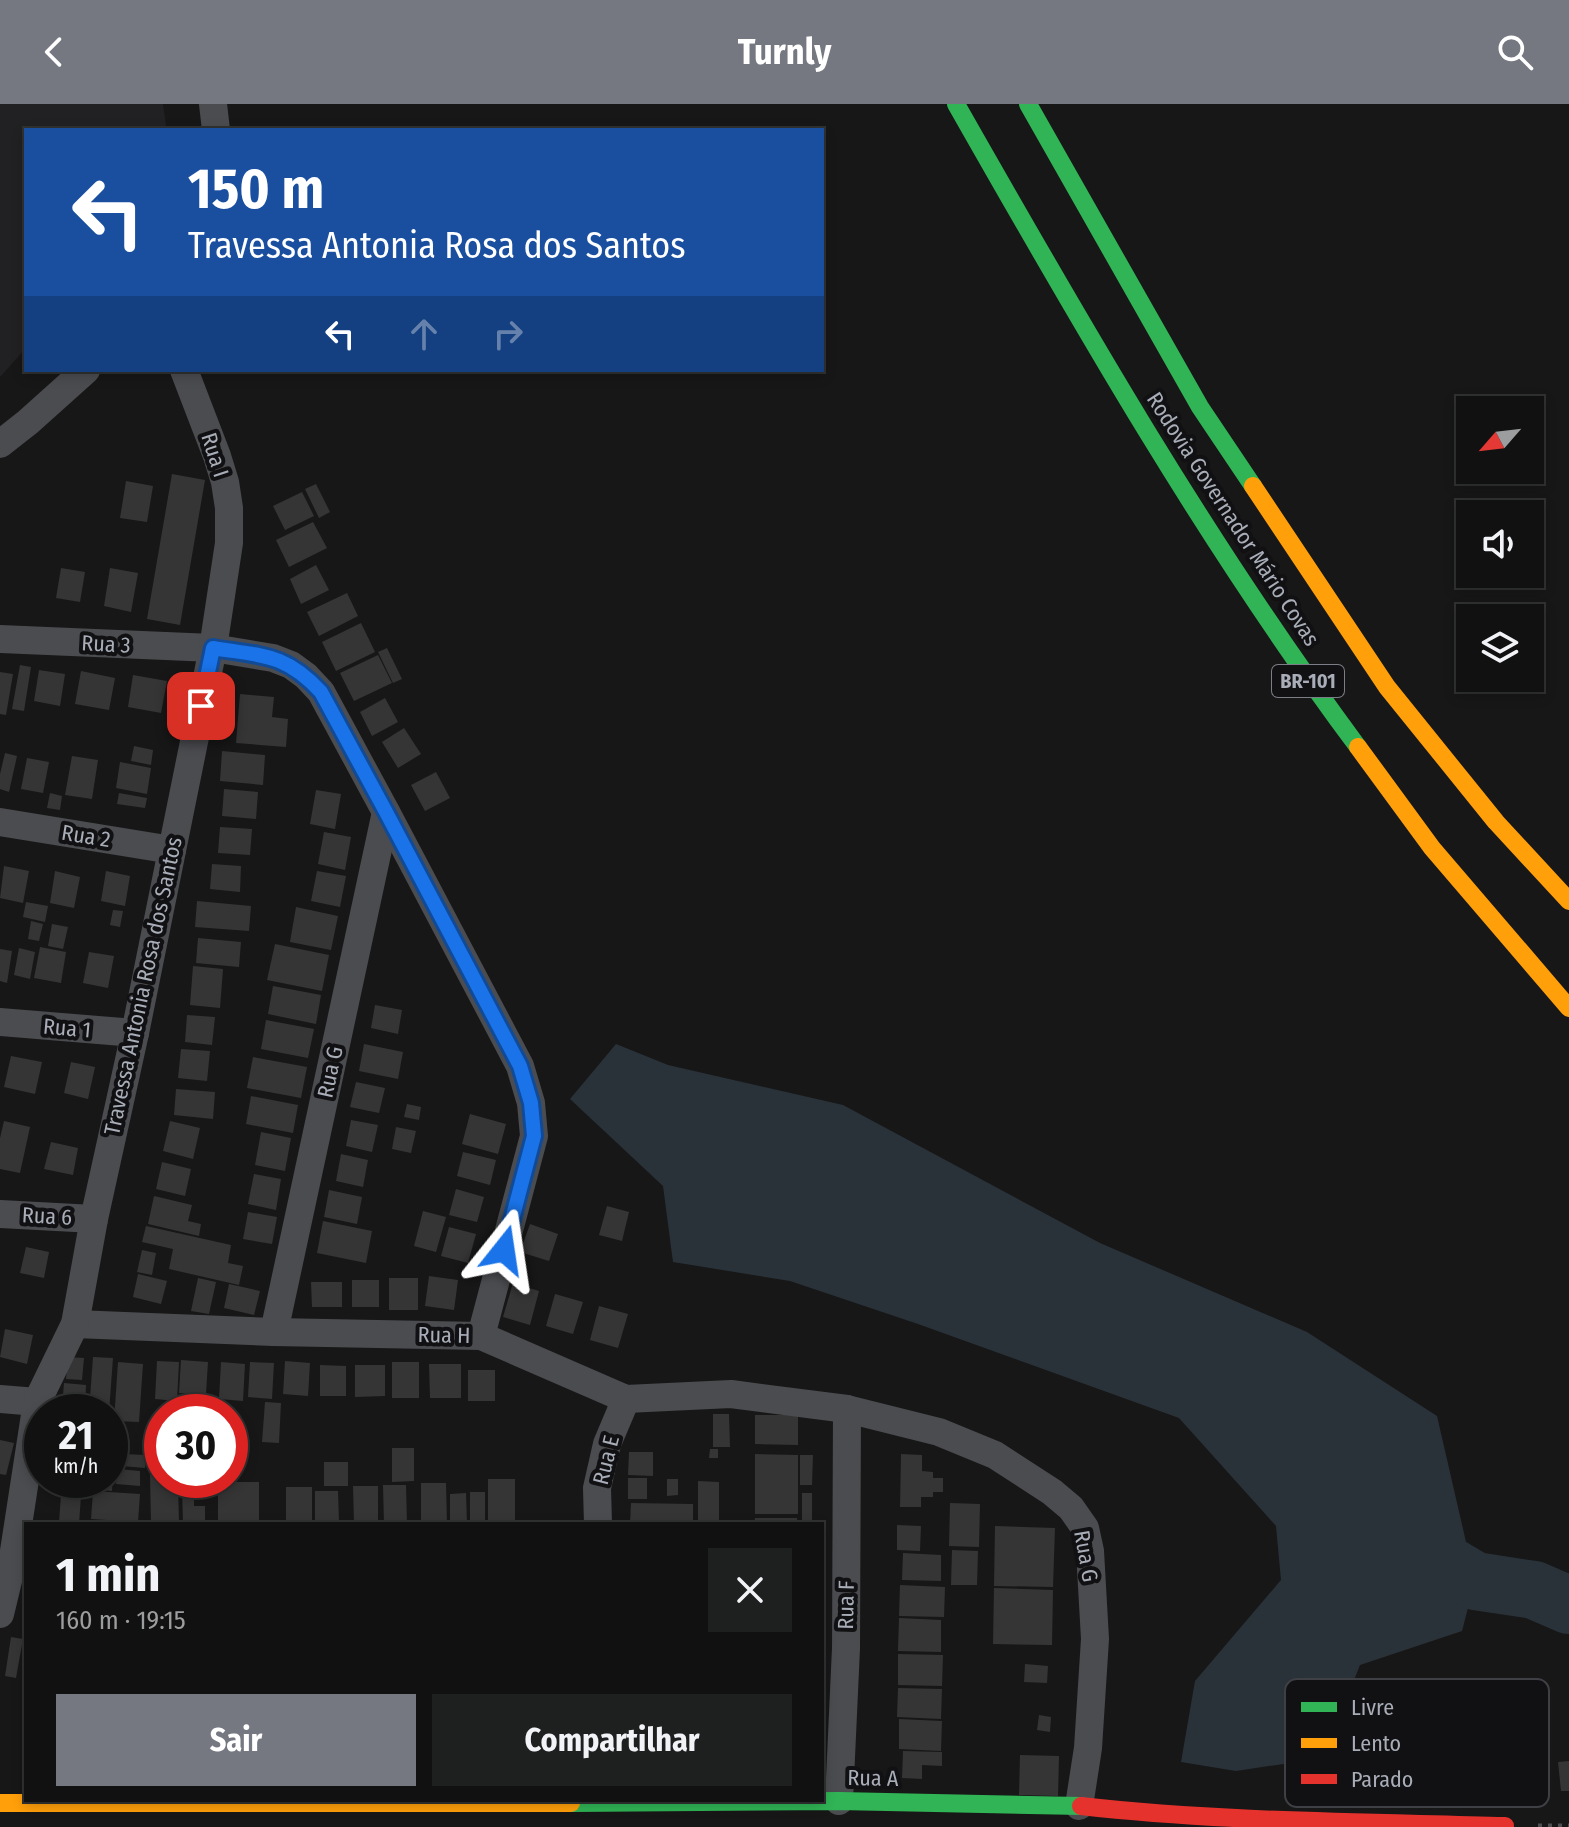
<!DOCTYPE html>
<html lang="pt">
<meta charset="utf-8">
<style>
body{margin:0;font-family:"Fira Sans Condensed",sans-serif;background:#1e1f1f;color:#f1f3f6;height:100vh;display:flex;flex-direction:column;font-size:30px;white-space:nowrap}
*{box-sizing:border-box;margin:0}
p{font-size:26px;color:#9c9d9f}
.icon{flex:none;width:44px;height:44px;fill:none;stroke:currentColor;stroke-width:2;stroke-linecap:round;stroke-linejoin:round}
.map{position:relative;flex:1;overflow:hidden}
.sheet{position:absolute;left:24px;top:1418px;width:800px;height:280px;display:flex;flex-direction:column;background:#111;border-radius:0px;box-shadow:0 4px 12px #0003,0 0 0 2px #303131}
.sheet>*{flex:none}
.banner{position:absolute;left:24px;top:24px;width:800px;height:244px;border-radius:0px;box-shadow:0 4px 12px #0003,0 0 0 2px #303131;background:#1a4fa0;color:#fff;overflow:hidden}
.needle{width:52px;rotate:242deg}
.fabs{position:absolute;left:1456px;top:292px;display:grid;gap:16px}
.fabs a{display:grid;place-items:center;width:88px;height:88px;border-radius:0px;background:#111;box-shadow:0 4px 12px #0003,0 0 0 2px #303131;font-size:40px}
.speed{position:absolute;left:24px;top:1290px;display:flex;gap:16px;font-size:40px;font-weight:700;text-align:center}
.speed>*{display:grid;place-content:center;width:104px;height:104px;border-radius:50%;background:#111;box-shadow:0 4px 12px #0003,0 0 0 2px #303131;line-height:1}
.speed small{font-size:20px;font-weight:400}
.speed .limit{border:12px solid #d22;background:#fff;color:#111}
.pin{position:absolute;display:grid;place-items:center;width:68px;height:68px;color:#fff;margin:-34px;border-radius:16px;box-shadow:0 4px 12px #0006}
.me{position:absolute;width:88px;margin:-44px;rotate:15deg;stroke-linejoin:round;filter:drop-shadow(0 0 6px #0008)}
.turn{display:flex;align-items:center;gap:28px;height:168px;padding:0 32px;font-size:36px}
.turn .icon{width:104px;height:104px;stroke-width:2.5}
.turn b{display:block;font-size:56px;line-height:68px}
.lanes{display:flex;align-items:center;height:76px;padding:0 32px;background:#0003;justify-content:center;gap:40px;direction:ltr}
.lanes .off{opacity:.35}
.round{display:grid;place-items:center;flex:none;width:84px;height:84px;border-radius:0px;background:#1e1f1f}
.head{display:flex;align-items:center;justify-content:space-between;height:136px;padding:0 32px}
h1{font-size:48px;font-weight:700;line-height:60px}
.action{display:flex;gap:16px;margin-top:auto;padding:16px 32px}
.action a{flex:1;height:92px;border-radius:0px;background:#757880;color:#fff;font-size:32px;font-weight:700;line-height:92px;text-align:center}
.action a+a{background:#1e1f1f;color:#f1f3f6}
header{display:flex;justify-content:space-between;align-items:center;height:104px;padding:0 32px;background:#757880;color:#fff;font-size:36px;font-weight:700}
.map>svg:first-child{display:block}
.built{fill:#212123}
.water{fill:#2a3239}
.lines{fill:none;stroke-linecap:round;stroke-linejoin:round}
.river{stroke:#2a3239;stroke-width:58}
.building{fill:#353536}
.path{stroke:#4d4e52;stroke-width:5;stroke-dasharray:4 6;stroke-linecap:butt}
.street{stroke:#4b4c50;stroke-width:28}
.fast{stroke:#30b455;stroke-width:18}
.slow{stroke:#ff9f0a;stroke-width:18}
.jam{stroke:#e5322d;stroke-width:18}
.route-casing{stroke:#114b97;stroke-width:20}
.route{stroke:#1a73e8;stroke-width:14}
.labels{text-anchor:middle;dominant-baseline:central;stroke-width:8;stroke-linejoin:round;paint-order:stroke}
.shield{fill:#111113;stroke:#7b7e86;stroke-width:2}
.shield-label{font-size:20px;font-weight:bold;fill:#a8adb8}
.street-label{font-size:22px;fill:#a8adb8;stroke:#111113}
.key{fill:#111113;stroke:#3e4045;stroke-width:2}
.key-label{font-size:22px;fill:#a8adb8}
</style>
<header><svg class="icon" aria-label="back" viewBox="0 0 24 24"><path d="M15 5l-7 7 7 7"/></svg>Turnly<svg class="icon" aria-label="search" viewBox="0 0 24 24"><circle cx="10" cy="10" r="6"/><path d="M15 15l6 6"/></svg></header>
<div class="map">
<svg width="1569" height="1723" viewBox="0 0 1569 1723">
<rect width="100%" height="100%" fill="#171717"/>
<polygon class="built" points="0,0 163,0 166,21 165,26 26,26 26,244 0,273"/>
<polygon class="water" points="616,940 668,961 843,1001 1100,1139 1307,1228 1437,1312 1475,1477 1462,1527 1360,1561 1323,1654 1236,1667 1181,1658 1195,1577 1281,1476 1276,1422 1179,1314 918,1220 790,1177 673,1158 663,1082 570,995"/>
<g class="lines">
<polyline class="river" points="1406,1436 1475,1477 1534,1486 1569,1501"/>
</g>
<g class="building">
<polygon points="172,370 205,376 180,521 147,515"/>
<polygon points="126,377 153,382 147,418 120,414"/>
<polygon points="316,380 330,408 319,414 305,385"/>
<polygon points="302,388 314,412 285,426 273,402"/>
<polygon points="313,418 327,444 289,463 276,436"/>
<polygon points="316,461 329,486 301,500 290,475"/>
<polygon points="61,464 85,468 80,498 56,494"/>
<polygon points="110,464 138,469 131,508 104,502"/>
<polygon points="347,489 358,512 319,532 307,508"/>
<polygon points="361,519 375,548 336,567 322,538"/>
<polygon points="387,544 402,575 393,579 378,548"/>
<polygon points="378,551 392,579 354,597 340,569"/>
<polygon points="20,561 31,563 24,607 12,605"/>
<polygon points="39,566 65,570 60,602 34,597"/>
<polygon points="81,567 115,574 109,606 75,600"/>
<polygon points="0,568 13,570 6,611 0,610"/>
<polygon points="133,571 167,577 161,609 128,603"/>
<polygon points="240,590 274,593 272,613 288,615 286,643 236,639"/>
<polygon points="385,594 398,618 372,632 360,608"/>
<polygon points="404,624 421,650 398,664 382,638"/>
<polygon points="134,642 153,646 151,661 131,657"/>
<polygon points="222,647 265,651 263,681 220,677"/>
<polygon points="5,649 17,652 9,688 0,685 0,670"/>
<polygon points="72,652 98,656 92,695 65,691"/>
<polygon points="27,654 49,658 43,689 21,685"/>
<polygon points="120,658 151,664 147,690 116,684"/>
<polygon points="436,668 450,694 425,707 411,681"/>
<polygon points="224,685 258,688 256,715 222,712"/>
<polygon points="316,686 341,690 335,725 310,720"/>
<polygon points="50,689 62,692 60,706 47,704"/>
<polygon points="119,689 147,694 145,704 117,700"/>
<polygon points="220,723 252,725 250,751 218,749"/>
<polygon points="324,728 351,733 345,766 318,760"/>
<polygon points="212,760 241,762 240,788 210,785"/>
<polygon points="4,762 29,767 23,799 0,794"/>
<polygon points="55,767 80,773 74,804 50,799"/>
<polygon points="106,767 130,772 125,802 101,797"/>
<polygon points="317,767 346,772 340,803 311,797"/>
<polygon points="197,797 251,802 249,827 195,823"/>
<polygon points="26,798 48,802 45,818 23,813"/>
<polygon points="296,803 338,812 331,846 290,838"/>
<polygon points="113,806 123,807 120,823 110,821"/>
<polygon points="31,817 43,820 39,837 28,835"/>
<polygon points="52,820 68,823 63,845 48,842"/>
<polygon points="198,834 241,838 239,863 196,859"/>
<polygon points="275,840 329,851 322,887 267,876"/>
<polygon points="40,843 66,848 61,879 34,874"/>
<polygon points="19,844 35,848 30,875 14,871"/>
<polygon points="0,845 12,847 7,879 0,877"/>
<polygon points="89,848 114,852 108,884 83,879"/>
<polygon points="193,862 223,865 220,904 190,901"/>
<polygon points="273,882 321,891 316,920 268,910"/>
<polygon points="375,901 402,906 398,930 371,924"/>
<polygon points="187,911 215,913 212,941 185,938"/>
<polygon points="266,916 314,925 308,954 261,945"/>
<polygon points="364,940 403,948 398,975 359,967"/>
<polygon points="181,945 210,947 207,977 178,974"/>
<polygon points="11,952 42,958 35,990 4,983"/>
<polygon points="253,953 307,963 301,994 247,984"/>
<polygon points="71,958 95,963 88,995 64,989"/>
<polygon points="356,978 385,984 379,1009 350,1003"/>
<polygon points="176,985 215,988 213,1015 174,1011"/>
<polygon points="251,992 298,1001 293,1029 246,1020"/>
<polygon points="407,1000 421,1003 419,1016 404,1013"/>
<polygon points="470,1010 506,1020 498,1050 462,1040"/>
<polygon points="351,1016 378,1021 372,1048 346,1042"/>
<polygon points="4,1017 30,1023 20,1069 0,1065 0,1034"/>
<polygon points="170,1017 200,1024 193,1055 163,1047"/>
<polygon points="396,1023 416,1027 411,1049 392,1045"/>
<polygon points="261,1028 291,1034 285,1067 255,1061"/>
<polygon points="51,1038 78,1044 73,1071 44,1065"/>
<polygon points="463,1048 496,1056 490,1081 457,1072"/>
<polygon points="341,1050 368,1056 363,1083 336,1077"/>
<polygon points="162,1058 191,1065 185,1092 156,1085"/>
<polygon points="254,1070 281,1075 276,1106 248,1100"/>
<polygon points="456,1085 484,1093 477,1118 449,1111"/>
<polygon points="329,1086 362,1093 357,1120 324,1113"/>
<polygon points="154,1092 192,1101 188,1117 201,1120 199,1132 148,1120"/>
<polygon points="607,1102 629,1108 622,1137 599,1131"/>
<polygon points="423,1107 446,1113 436,1148 414,1142"/>
<polygon points="248,1108 277,1113 272,1140 243,1135"/>
<polygon points="323,1117 372,1127 366,1159 317,1149"/>
<polygon points="530,1120 558,1130 549,1157 520,1148"/>
<polygon points="146,1122 231,1141 228,1159 243,1162 239,1181 169,1165 173,1145 142,1138"/>
<polygon points="449,1123 476,1130 468,1159 441,1152"/>
<polygon points="26,1143 49,1148 44,1174 20,1169"/>
<polygon points="142,1146 156,1149 152,1171 137,1168"/>
<polygon points="138,1170 167,1177 161,1200 133,1193"/>
<polygon points="429,1172 458,1176 454,1206 425,1202"/>
<polygon points="198,1174 216,1178 209,1210 191,1207"/>
<rect x="389" y="1174" width="29" height="32"/>
<rect x="352" y="1176" width="27" height="27"/>
<polygon points="311,1178 342,1178 342,1203 312,1203"/>
<polygon points="513,1179 539,1187 530,1221 503,1213"/>
<polygon points="229,1180 260,1187 254,1211 224,1204"/>
<polygon points="555,1190 583,1198 573,1230 546,1222"/>
<polygon points="599,1202 628,1210 618,1244 590,1236"/>
<polygon points="5,1225 33,1231 27,1260 0,1253"/>
<polygon points="68,1253 84,1254 82,1276 66,1275"/>
<polygon points="93,1253 113,1254 109,1308 89,1308"/>
<polygon points="181,1256 208,1258 206,1290 179,1289"/>
<polygon points="157,1257 179,1258 177,1297 155,1295"/>
<polygon points="285,1257 310,1259 308,1292 283,1290"/>
<polygon points="118,1258 143,1260 139,1318 114,1317"/>
<polygon points="221,1258 245,1260 243,1297 219,1295"/>
<polygon points="250,1258 274,1259 272,1295 248,1293"/>
<rect x="392" y="1258" width="27" height="36"/>
<polygon points="429,1260 461,1260 461,1294 430,1294"/>
<polygon points="320,1261 346,1262 346,1292 320,1292"/>
<polygon points="355,1261 385,1261 385,1292 355,1293"/>
<rect x="468" y="1266" width="27" height="31"/>
<polygon points="64,1279 86,1281 85,1305 62,1304"/>
<polygon points="265,1298 281,1299 279,1339 262,1338"/>
<polygon points="713,1310 729,1310 730,1343 713,1343"/>
<polygon points="755,1311 798,1311 798,1341 755,1340"/>
<polygon points="0,1336 14,1339 6,1371 0,1370"/>
<polygon points="110,1337 122,1338 121,1348 110,1347"/>
<polygon points="159,1338 162,1338 162,1358 157,1358"/>
<polygon points="392,1344 414,1344 414,1377 392,1378"/>
<polygon points="710,1345 718,1345 718,1354 709,1354"/>
<polygon points="629,1348 653,1348 653,1372 628,1371"/>
<polygon points="123,1350 146,1351 145,1364 122,1362"/>
<polygon points="755,1350 798,1351 798,1410 755,1410"/>
<polygon points="901,1350 922,1351 922,1367 933,1368 933,1374 943,1374 943,1388 933,1388 933,1393 921,1393 921,1403 900,1403"/>
<polygon points="800,1351 813,1351 812,1381 800,1381"/>
<rect x="324" y="1358" width="24" height="24"/>
<polygon points="117,1365 140,1367 140,1382 116,1380"/>
<polygon points="110,1371 113,1371 112,1387 86,1385 86,1376 110,1376"/>
<polygon points="150,1371 162,1371 162,1376 178,1376 179,1420 151,1420"/>
<rect x="628" y="1374" width="19" height="21"/>
<rect x="488" y="1375" width="27" height="45"/>
<polygon points="667,1375 678,1375 678,1391 667,1392"/>
<polygon points="58,1376 80,1376 79,1387 58,1385"/>
<polygon points="698,1377 719,1378 719,1420 698,1420"/>
<rect x="218" y="1378" width="41" height="41"/>
<polygon points="421,1379 446,1379 447,1420 421,1420"/>
<polygon points="383,1381 406,1381 407,1420 384,1420"/>
<polygon points="353,1382 378,1382 378,1420 354,1420"/>
<rect x="286" y="1383" width="26" height="37"/>
<polygon points="182,1385 194,1385 194,1402 205,1402 205,1419 183,1419"/>
<polygon points="93,1387 140,1390 138,1418 91,1415"/>
<polygon points="315,1387 338,1387 339,1419 315,1420"/>
<rect x="470" y="1388" width="15" height="32"/>
<polygon points="466,1389 467,1420 450,1420 450,1390"/>
<rect x="802" y="1389" width="10" height="31"/>
<polygon points="61,1391 81,1392 79,1420 59,1418"/>
<polygon points="631,1399 693,1400 693,1420 630,1420"/>
<polygon points="950,1399 980,1400 979,1443 949,1442"/>
<polygon points="755,1414 797,1414 797,1420 754,1420"/>
<polygon points="897,1421 921,1422 920,1447 897,1446"/>
<polygon points="995,1422 1055,1424 1053,1483 994,1482"/>
<polygon points="952,1446 978,1447 977,1481 951,1481"/>
<polygon points="903,1449 941,1451 941,1477 902,1476"/>
<polygon points="900,1481 945,1483 944,1513 899,1512"/>
<polygon points="994,1484 1053,1486 1052,1541 993,1540"/>
<polygon points="899,1514 941,1516 941,1548 898,1547"/>
<polygon points="11,1533 23,1535 16,1574 5,1572"/>
<polygon points="898,1550 943,1551 942,1582 898,1581"/>
<polygon points="1025,1560 1048,1562 1047,1579 1024,1578"/>
<polygon points="898,1584 942,1585 941,1615 897,1613"/>
<polygon points="1039,1611 1051,1613 1050,1628 1037,1626"/>
<polygon points="899,1615 942,1617 941,1647 899,1645"/>
<polygon points="903,1647 942,1648 942,1662 922,1661 922,1675 902,1674"/>
<polygon points="1020,1651 1059,1652 1058,1692 1019,1691"/>
<polygon points="1569,1657 1569,1687 1561,1687 1558,1658"/>
</g>
<g class="lines">
<polyline class="path" points="1538,1722 1569,1722"/>
<g class="street">
<polyline points="213,0 216,26"/>
<polyline points="0,340 28,318 86,266"/>
<polyline points="0,535 213,544 273,554 291,561 306,572 321,588 386,708 520,962 531,999 534,1032 481,1232"/>
<polyline points="0,718 172,746"/>
<polyline points="0,918 135,929"/>
<polyline points="0,1110 94,1115"/>
<polyline points="75,1220 274,1228 481,1232 626,1295 731,1290 847,1305 939,1328 995,1351 1052,1388 1071,1404 1085,1424 1090,1447 1095,1535 1088,1644 1079,1702"/>
<polyline points="274,1228 386,708"/>
<polyline points="0,1295 37,1298"/>
<polyline points="598,1420 597,1384 607,1340 626,1295"/>
<polyline points="0,1510 12,1460 37,1298 75,1220 94,1115 135,929 213,544 229,439 229,404 225,378 217,352 184,266"/>
<polyline points="839,1697 846,1544 847,1305"/>
</g>
<g class="fast">
<path d="M956 0C1081 220 1207 440 1358 643"/>
<polyline points="1028,0 1200,303 1253,382"/>
<polyline points="571,1699 839,1697 1081,1702"/>
</g>
<g class="slow">
<polyline points="1253,382 1387,583 1496,718 1569,797"/>
<polyline points="1358,643 1432,744 1569,904"/>
<polyline points="0,1699 571,1699"/>
</g>
<path class="jam" d="M1081 1702C1222 1718 1364 1718 1505 1722"/>
</g>
<g class="lines">
<defs>
<path id="route" d="M201 602 213 544C262 552 285 549 321 588L386 708 520 962 531 999 534 1032 504 1146"/>
</defs>
<use href="#route" class="route-casing"/>
<use href="#route" class="route"/>
</g>
<g class="labels">
<rect class="shield" x="1272" y="561" width="72" height="32" rx="6"/>
<g class="shield-label">
<text x="1308" y="577">BR-101</text>
</g>
<g class="street-label">
<text transform="translate(215 351) rotate(72)">Rua I</text>
<text transform="translate(1233 415) rotate(57)">Rodovia Governador Mário Covas</text>
<text transform="translate(106 540) rotate(3)">Rua 3</text>
<text transform="translate(86 732) rotate(9)">Rua 2</text>
<text transform="translate(143 882) rotate(-78)">Travessa Antonia Rosa dos Santos</text>
<text transform="translate(67 924) rotate(5)">Rua 1</text>
<text transform="translate(330 968) rotate(-78)">Rua G</text>
<text transform="translate(47 1112) rotate(3)">Rua 6</text>
<text transform="translate(444 1231) rotate(1)">Rua H</text>
<text transform="translate(606 1356) rotate(-76)">Rua E</text>
<text transform="translate(1086 1452) rotate(80)">Rua G</text>
<text transform="translate(846 1501) rotate(-89)">Rua F</text>
<text transform="translate(873 1674) rotate(1)">Rua A</text>
</g>
</g>
<rect x="1285" y="1575" width="264" height="128" rx="12" class="key"/>
<rect x="1301" y="1598" width="36" height="10" fill="#30b455"/>
<rect x="1301" y="1634" width="36" height="10" fill="#ff9f0a"/>
<rect x="1301" y="1670" width="36" height="10" fill="#e5322d"/>
<g class="key-label">
<text x="1351" y="1611">Livre</text>
<text x="1351" y="1647">Lento</text>
<text x="1351" y="1683">Parado</text>
</g>
</svg>
<div class="fabs">
<a><svg class="needle" viewBox="-14 -14 28 28"><path d="M0-13l5 13h-10z" fill="#e53935"/><path d="M0 13l5-13h-10z" fill="#9c9d9f"/></svg></a>
<a><svg class="icon" aria-label="sound" viewBox="0 0 24 24"><path d="M4 9h4l5-4v14l-5-4H4zM17 9q2 3 0 6"/></svg></a>
<a><svg class="icon" aria-label="layers" viewBox="0 0 24 24"><path d="M12 4l9 5-9 5-9-5zM3 14l9 5 9-5"/></svg></a>
</div>
<div class="speed"><div>21<small>km/h</small></div><div class="limit">30</div></div>
<div class="pin" style="left:201px;top:602px;background:#d93025"><svg class="icon" aria-label="arrive" viewBox="0 0 24 24"><path d="M6 21V4h12l-3 4 3 4H6"/></svg></div>
<svg class="me" style="left:504px;top:1146px" viewBox="-20 -20 40 40"><path d="M0-17L14 15 0 8-14 15z" fill="#1a73e8" stroke="#fff" stroke-width="4"/></svg>
<div class="banner">
<div class="turn"><svg class="icon" aria-label="left" viewBox="0 0 24 24"><path d="M17 20v-9H6M10 6l-5 5 5 5"/></svg><div><b>150 m</b>Travessa Antonia Rosa dos Santos</div></div>
<div class="lanes"><svg class="icon" aria-label="left" viewBox="0 0 24 24"><path d="M17 20v-9H6M10 6l-5 5 5 5"/></svg><svg class="icon off" aria-label="ahead" viewBox="0 0 24 24"><path d="M12 20V5M6 11l6-6 6 6"/></svg><svg class="icon off" aria-label="right" viewBox="0 0 24 24"><path d="M7 20v-9h11M14 6l5 5-5 5"/></svg></div>
</div>
<section class="sheet">
<div class="head"><div><h1>1 min</h1><p>160 m · 19:15</p></div><a class="round"><svg class="icon" aria-label="close" viewBox="0 0 24 24"><path d="M6 6l12 12M18 6L6 18"/></svg></a></div>
<div class="action"><a>Sair</a><a>Compartilhar</a></div>
</section>
</div>
